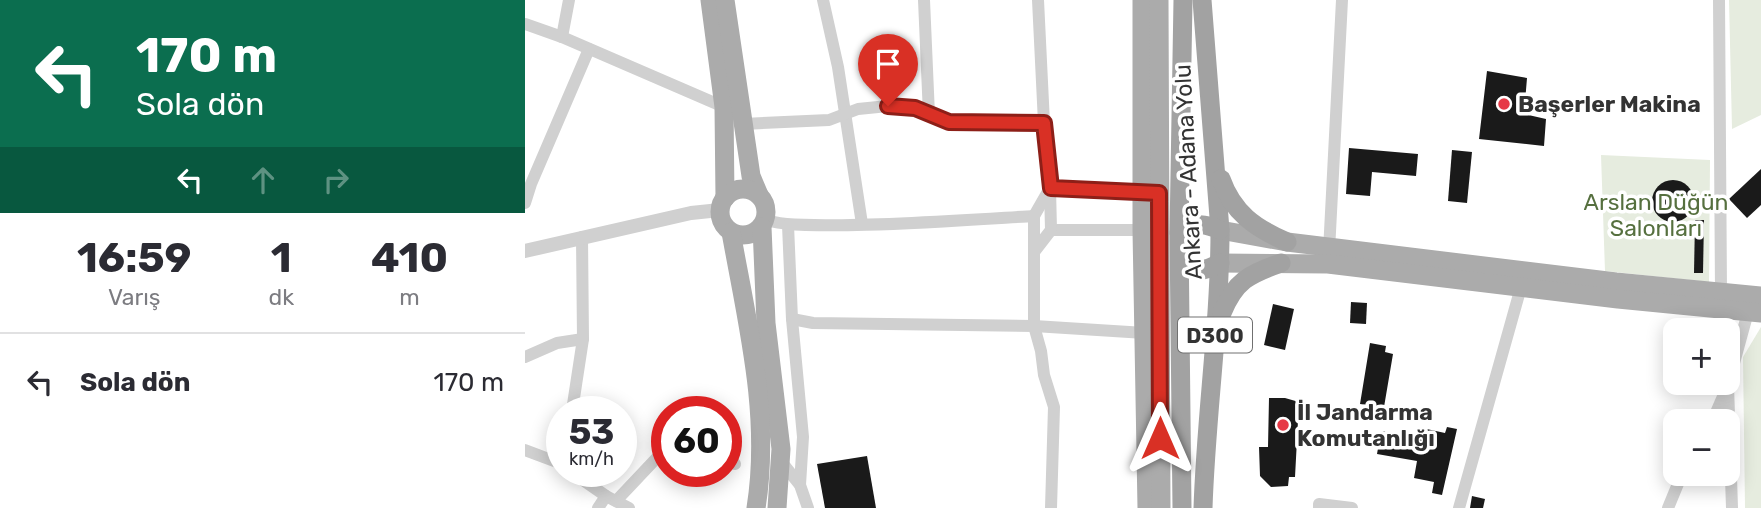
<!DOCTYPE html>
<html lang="tr">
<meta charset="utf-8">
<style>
body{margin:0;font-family:Rubik,sans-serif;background:#f7f7f7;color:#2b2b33;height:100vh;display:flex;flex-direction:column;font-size:26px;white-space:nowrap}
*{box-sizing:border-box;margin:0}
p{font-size:23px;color:#7c7c81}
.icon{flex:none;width:38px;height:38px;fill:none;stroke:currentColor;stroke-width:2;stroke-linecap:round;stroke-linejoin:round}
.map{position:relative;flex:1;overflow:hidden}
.details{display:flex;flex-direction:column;background:#fff;width:525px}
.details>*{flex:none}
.guide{background:#0b6e4f;color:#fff;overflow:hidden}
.fabs{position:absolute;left:1138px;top:318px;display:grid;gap:14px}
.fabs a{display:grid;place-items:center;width:77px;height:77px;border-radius:14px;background:#fff;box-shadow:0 4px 18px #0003;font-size:35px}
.speed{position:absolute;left:21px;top:396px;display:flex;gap:14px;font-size:35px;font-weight:700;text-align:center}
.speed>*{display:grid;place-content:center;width:91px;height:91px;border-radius:50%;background:#fff;box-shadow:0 4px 18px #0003;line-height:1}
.speed small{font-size:18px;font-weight:400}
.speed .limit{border:10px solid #d22;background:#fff;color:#111}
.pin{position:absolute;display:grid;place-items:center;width:60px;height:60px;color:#fff;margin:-72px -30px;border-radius:50% 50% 50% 0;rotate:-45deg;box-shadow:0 0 7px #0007}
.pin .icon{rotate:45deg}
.me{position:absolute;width:77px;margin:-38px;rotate:0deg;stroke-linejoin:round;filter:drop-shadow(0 0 5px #0008)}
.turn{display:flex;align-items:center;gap:24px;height:147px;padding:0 21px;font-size:32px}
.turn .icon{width:91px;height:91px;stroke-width:2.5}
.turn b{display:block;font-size:49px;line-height:60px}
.lanes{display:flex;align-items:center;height:66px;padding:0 21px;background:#0003;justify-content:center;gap:35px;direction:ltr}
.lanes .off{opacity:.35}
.eta{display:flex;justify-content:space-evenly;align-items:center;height:119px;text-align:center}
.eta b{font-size:42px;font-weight:700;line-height:49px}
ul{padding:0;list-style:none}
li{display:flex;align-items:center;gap:21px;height:98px;padding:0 21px;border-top:2px solid #e1e1e2}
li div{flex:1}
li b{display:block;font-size:26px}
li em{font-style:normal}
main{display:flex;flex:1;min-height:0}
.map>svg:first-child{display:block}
.green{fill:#e6ecdf}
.building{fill:#1a1a1a}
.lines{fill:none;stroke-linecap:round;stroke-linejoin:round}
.minor{stroke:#d0d0d0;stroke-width:12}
.tertiary{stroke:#d0d0d0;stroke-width:14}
.primary{stroke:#ababab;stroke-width:19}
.trunk{stroke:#a2a2a2;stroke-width:19}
.route-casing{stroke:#8d1f18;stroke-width:18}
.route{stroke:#d93025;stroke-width:12}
.poi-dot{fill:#e63946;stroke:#fff;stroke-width:2.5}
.labels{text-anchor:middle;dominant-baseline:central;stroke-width:7;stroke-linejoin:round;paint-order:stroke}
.shield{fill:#fff;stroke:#707070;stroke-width:2}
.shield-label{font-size:21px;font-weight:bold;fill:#333}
.poi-label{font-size:23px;font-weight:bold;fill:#333;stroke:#fff;text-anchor:start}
.street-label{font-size:23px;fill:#333;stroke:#fff}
.park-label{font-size:23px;fill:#56703f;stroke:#fff}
</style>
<main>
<section class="details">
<div class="guide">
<div class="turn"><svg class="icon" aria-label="left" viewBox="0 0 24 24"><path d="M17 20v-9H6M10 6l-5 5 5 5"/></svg><div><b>170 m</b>Sola dön</div></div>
<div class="lanes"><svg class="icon" aria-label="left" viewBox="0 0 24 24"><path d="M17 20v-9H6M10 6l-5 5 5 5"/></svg><svg class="icon off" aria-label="ahead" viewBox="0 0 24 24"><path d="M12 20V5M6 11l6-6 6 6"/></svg><svg class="icon off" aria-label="right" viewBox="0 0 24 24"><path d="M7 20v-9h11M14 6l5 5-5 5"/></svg></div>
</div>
<div class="eta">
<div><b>16:59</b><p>Varış</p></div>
<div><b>1</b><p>dk</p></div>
<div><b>410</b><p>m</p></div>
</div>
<ul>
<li><svg class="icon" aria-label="left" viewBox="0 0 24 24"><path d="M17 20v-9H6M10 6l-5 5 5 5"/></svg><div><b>Sola dön</b></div><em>170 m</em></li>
</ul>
</section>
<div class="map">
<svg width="1236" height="508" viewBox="0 0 1236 508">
<rect width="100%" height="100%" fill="#fff"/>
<g class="green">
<polygon points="1204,0 1236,0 1236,115 1207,129"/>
<polygon points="1076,155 1185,160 1184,282 1080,271"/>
<polygon points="1236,327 1236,508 1220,508 1218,357"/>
</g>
<g class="building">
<polygon points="962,71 1002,78 999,114 1021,119 1019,146 954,139"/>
<polygon points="824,148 893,154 891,176 847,172 845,196 821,194"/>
<polygon points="927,150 947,152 942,203 923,201"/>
<polygon points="1236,169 1236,205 1222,218 1204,199"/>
<circle cx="1148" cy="201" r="21"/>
<polygon points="1170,220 1179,220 1178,273 1169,273"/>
<polygon points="826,302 842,303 841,324 825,323"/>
<polygon points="748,304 769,309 760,350 739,345"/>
<polygon points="845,343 861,346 860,352 868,354 859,407 835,404"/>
<polygon points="744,398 760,398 774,402 770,477 764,477 763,486 746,487 735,476 734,447 743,447"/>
<polygon points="922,427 932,429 917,495 907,493 909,482 889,478 892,461 852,454 856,431 895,438 897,428 920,433"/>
<polygon points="342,456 351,508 300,508 292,464"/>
<polygon points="947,496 960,499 958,508 945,508"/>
</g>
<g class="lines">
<g class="minor">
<polyline points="298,0 313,67 337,224"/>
<polyline points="399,0 404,115 424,122 519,123"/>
<polyline points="1194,0 1196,292"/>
<polyline points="0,24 37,37 199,107"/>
<polyline points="37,37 44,0"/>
<polyline points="218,124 304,120 333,109 363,106 390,109 404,115"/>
<polyline points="0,203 6,184 64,49"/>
<path d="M241 219C262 234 469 218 509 216"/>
<polyline points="263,225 267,319 278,437 275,485"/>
<polyline points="526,230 617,230"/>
<polyline points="804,251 817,0"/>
<polyline points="509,252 526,230 525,188 519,123 513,0"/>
<polyline points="267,319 288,323 509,326 620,333"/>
<polyline points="0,357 32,343 58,339"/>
<polyline points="1203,385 1207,508"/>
<polyline points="47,411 58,339 57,237"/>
<polyline points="1187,422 1203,385 1223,312"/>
<polyline points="0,450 37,464"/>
<polyline points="201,457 210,464"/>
<polyline points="255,460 275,485 283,508"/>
<polyline points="45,471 81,496 104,508"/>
<polyline points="91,501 142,447"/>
<polyline points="73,508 81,496"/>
<polyline points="526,508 529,407 519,375 516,351 509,326 509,216 525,188 618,192"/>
<polyline points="794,508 794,504 827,508"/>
<polyline points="934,508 996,287"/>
<polyline points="1143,508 1157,474"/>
</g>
<polyline class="tertiary" points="0,251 166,213 195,210"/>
<g class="primary">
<polyline points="185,0 199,107 200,198"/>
<polyline points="200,0 226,176 234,195"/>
<polyline points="617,0 617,230 622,508"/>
<polyline points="634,0 636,508"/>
<circle cx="218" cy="212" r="23"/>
<polyline points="237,227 241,323 256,449 252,508"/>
<polyline points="695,230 762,242 1091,282 1236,296"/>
<path d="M206 232C222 322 246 416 231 508"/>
<polyline points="695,263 803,264 1093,299 1236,313"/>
</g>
<g class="trunk">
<path d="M677 0 695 230C695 323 681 415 678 508"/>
<path d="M696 179C708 213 730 228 762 242"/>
<path d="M654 233C670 223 677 222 695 230"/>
<path d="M655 263C671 273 678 272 695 263"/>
<path d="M697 313C710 281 724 274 756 263"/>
<polyline points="657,508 654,233 658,0"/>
</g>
</g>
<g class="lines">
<defs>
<polyline id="route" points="363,106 390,108 424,122 519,123 526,188 634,193 635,438"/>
</defs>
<use href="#route" class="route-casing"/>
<use href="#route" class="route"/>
</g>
<g class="poi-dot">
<circle cx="979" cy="104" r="7"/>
<circle cx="758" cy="425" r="7"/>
</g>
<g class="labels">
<rect class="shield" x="653" y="317.5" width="74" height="35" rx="5"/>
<g class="shield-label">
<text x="690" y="335">D300</text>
</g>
<g class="poi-label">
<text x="993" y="104">Başerler Makina</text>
<text x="772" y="412">İl Jandarma<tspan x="772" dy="26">Komutanlığı</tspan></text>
</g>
<g class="street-label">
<text transform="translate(663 172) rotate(-93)">Ankara - Adana Yolu</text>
</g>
<g class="park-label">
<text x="1131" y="202">Arslan Düğün<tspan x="1131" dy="26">Salonları</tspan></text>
</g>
</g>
</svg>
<div class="fabs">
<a>+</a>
<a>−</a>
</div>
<div class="speed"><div>53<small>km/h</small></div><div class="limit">60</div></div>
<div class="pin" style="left:363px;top:106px;background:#d93025"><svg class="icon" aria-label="arrive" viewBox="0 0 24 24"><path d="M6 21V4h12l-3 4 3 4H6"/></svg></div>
<svg class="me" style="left:635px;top:438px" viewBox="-20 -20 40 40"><path d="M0-17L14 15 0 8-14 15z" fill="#d93025" stroke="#fff" stroke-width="4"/></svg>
</div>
</main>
